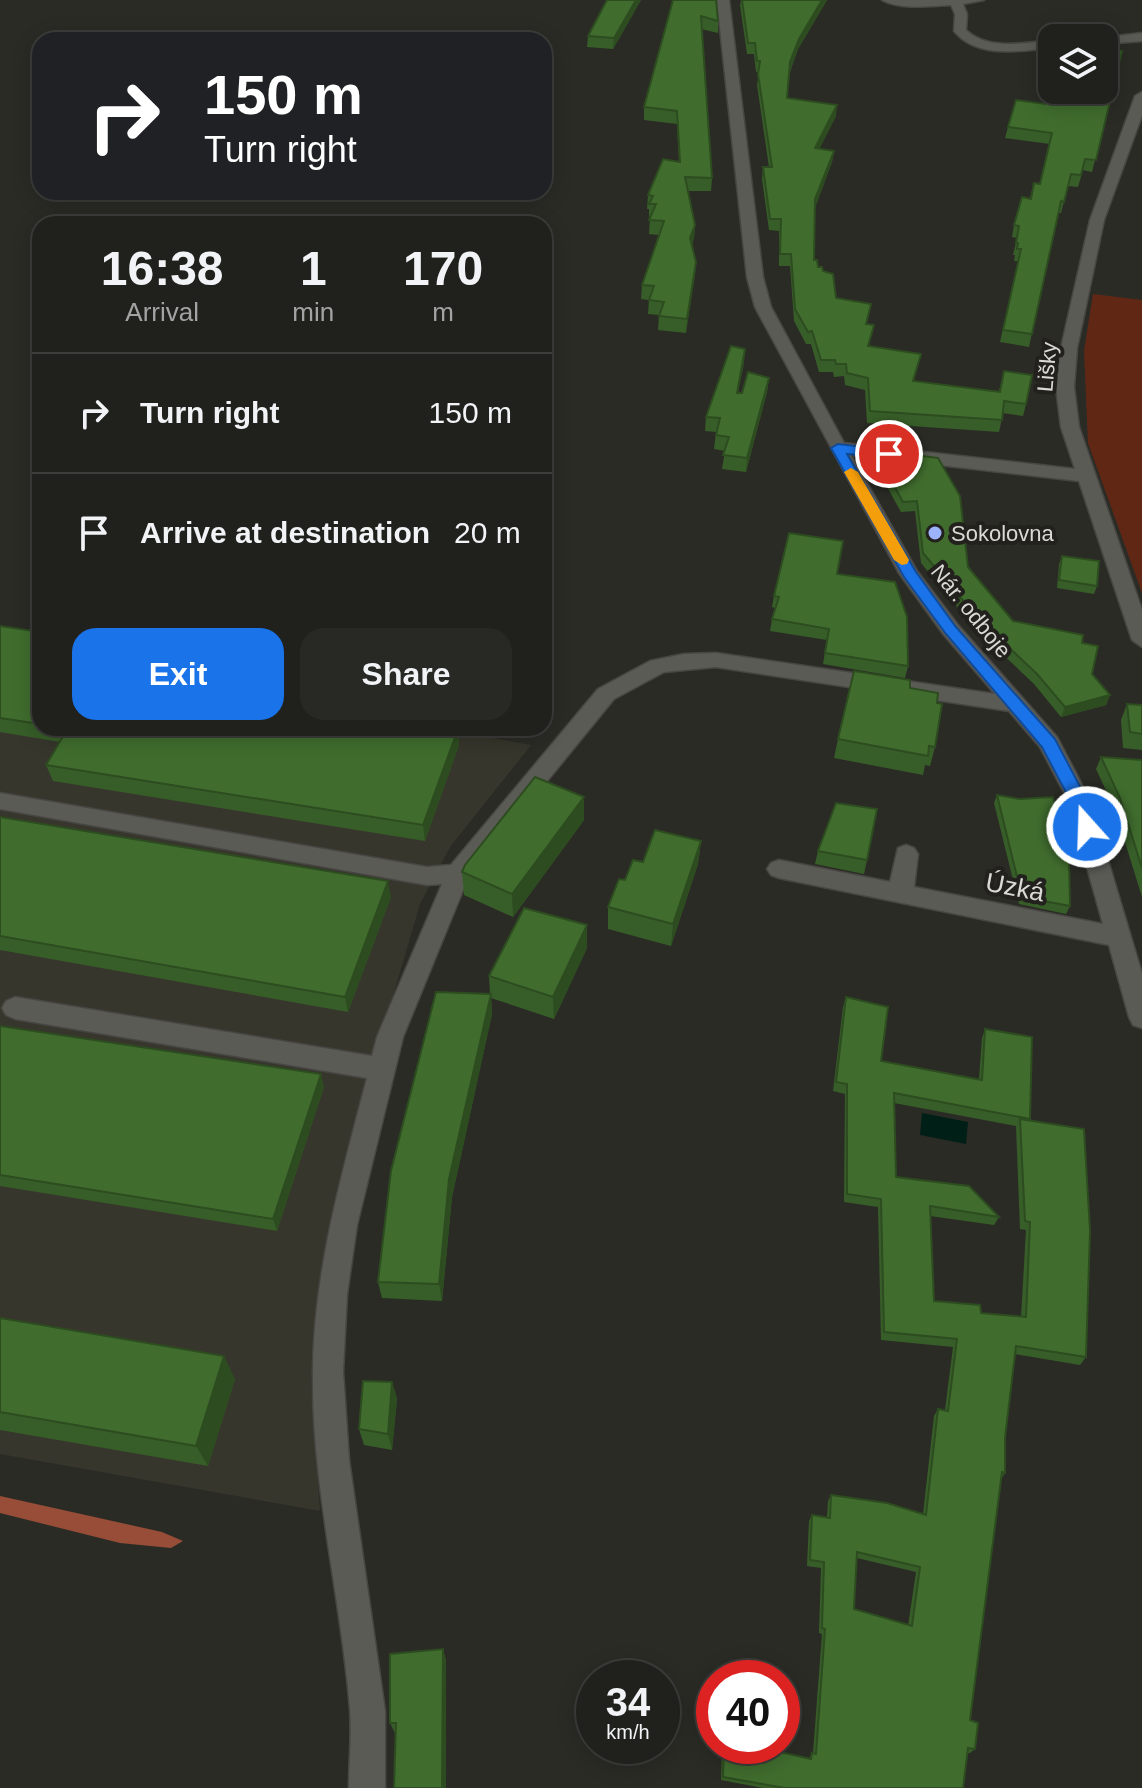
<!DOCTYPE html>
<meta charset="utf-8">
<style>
body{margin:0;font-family:Helvetica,sans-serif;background:#282825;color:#f1f3f6;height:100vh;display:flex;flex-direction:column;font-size:30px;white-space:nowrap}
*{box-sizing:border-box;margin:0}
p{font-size:26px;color:#a2a3a3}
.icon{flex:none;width:44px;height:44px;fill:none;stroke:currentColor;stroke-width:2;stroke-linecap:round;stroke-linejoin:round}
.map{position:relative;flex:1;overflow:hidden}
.side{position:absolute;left:32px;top:216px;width:520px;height:520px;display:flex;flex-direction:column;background:#20201c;border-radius:24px;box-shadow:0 4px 20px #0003,0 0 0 2px #3d3e3b}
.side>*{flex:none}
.banner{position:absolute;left:32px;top:32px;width:520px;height:168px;border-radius:24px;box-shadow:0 4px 20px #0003,0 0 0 2px #3d3e3b;background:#202124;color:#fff;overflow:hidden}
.tools{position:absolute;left:1038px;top:24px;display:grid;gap:16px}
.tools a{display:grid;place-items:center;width:80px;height:80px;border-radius:16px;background:#20201c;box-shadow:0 4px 20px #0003,0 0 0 2px #3d3e3b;font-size:40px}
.speed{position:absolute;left:576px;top:1660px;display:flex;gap:16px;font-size:40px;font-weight:700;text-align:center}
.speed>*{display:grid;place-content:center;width:104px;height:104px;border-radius:50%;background:#20201c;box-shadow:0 4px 20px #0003,0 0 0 2px #3d3e3b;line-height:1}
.speed small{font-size:20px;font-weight:400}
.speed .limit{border:12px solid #d22;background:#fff;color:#111}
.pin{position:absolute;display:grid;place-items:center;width:68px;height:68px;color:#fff;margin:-34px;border:4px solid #fff;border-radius:50%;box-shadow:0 2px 8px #0007}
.me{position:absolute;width:88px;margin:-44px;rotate:340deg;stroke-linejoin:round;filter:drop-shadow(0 0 6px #0008)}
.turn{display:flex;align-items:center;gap:28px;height:168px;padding:0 40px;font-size:36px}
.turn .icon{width:104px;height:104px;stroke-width:2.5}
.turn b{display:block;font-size:56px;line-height:68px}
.eta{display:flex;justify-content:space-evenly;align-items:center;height:136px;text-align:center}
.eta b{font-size:48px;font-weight:600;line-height:56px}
.button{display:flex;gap:16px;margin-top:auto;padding:16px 40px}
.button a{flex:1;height:92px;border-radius:24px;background:#1a73e8;color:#fff;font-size:32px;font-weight:600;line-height:92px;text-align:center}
.button a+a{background:#282825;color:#f1f3f6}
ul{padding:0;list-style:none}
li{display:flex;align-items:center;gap:24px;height:120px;padding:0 40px;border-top:2px solid #3d3e3b}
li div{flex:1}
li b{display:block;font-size:30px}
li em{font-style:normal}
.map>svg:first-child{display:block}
.built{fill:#37362c}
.green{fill:#602715}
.forest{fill:#974d37}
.water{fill:#002017}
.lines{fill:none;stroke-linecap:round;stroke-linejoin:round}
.minor-casing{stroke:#474643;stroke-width:3}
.minor{fill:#5b5b56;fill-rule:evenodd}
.wall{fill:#375e28;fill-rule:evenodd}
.shaded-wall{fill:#2d4c20}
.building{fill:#406d2e;stroke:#2d4c20;stroke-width:2;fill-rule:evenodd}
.route{fill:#1a73e8;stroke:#114b97;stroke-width:2}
.slow{fill:#f59e0b}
.poi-dot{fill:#9db4fd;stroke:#22211d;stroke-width:3}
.labels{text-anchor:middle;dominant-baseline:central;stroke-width:8;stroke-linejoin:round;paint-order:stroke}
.far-street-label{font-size:22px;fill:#dad9d6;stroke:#22211d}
.far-poi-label{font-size:22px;fill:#dad9d6;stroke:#22211d;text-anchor:start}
.street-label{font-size:26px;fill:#dad9d6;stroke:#22211d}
</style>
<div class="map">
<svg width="1142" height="1788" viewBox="0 0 1142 1788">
<rect width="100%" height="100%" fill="#2b2b26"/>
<polygon class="built" points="0,626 40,631 40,728 438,728 531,745 450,847 420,904 381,1037 328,1251 311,1382 320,1511 0,1454"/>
<polygon class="green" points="1093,294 1142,300 1142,593 1088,443 1084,351"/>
<polygon class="forest" points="0,1496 162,1532 183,1541 171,1548 120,1543 0,1513"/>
<polygon class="water" points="922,1113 968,1122 966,1144 920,1135"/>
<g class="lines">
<defs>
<g id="minor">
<path d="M717 0H729L763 277 771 307 844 443 1075 469 1061 427 1056 387 1061 348 1090 220 1135 96 1142 92V115L1104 220 1077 348 1074 387 1079 427 1142 610V647L1132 640 1079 481 851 455 917 571 958 625 1057 737 1090 800 1142 974V1028L1133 1025 1129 1017 1109 945 779 878 771 875 767 869 771 863 779 860 890 882 898 848 906 845 914 848 918 854 914 887 1103 924 1068 800 1040 747 1009 711 716 667 664 672 614 699 468 878 403 1037 357 1225 347 1294 343 1371 349 1460 385 1711V1788H349C349 1762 352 1735 350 1709 341 1596 311 1484 313 1370 314 1270 342 1174 367 1078L15 1019 6 1015 2 1008 6 1001 15 997 372 1056 377 1037 442 884 427 885 0 809V793L427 867 451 865 598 689 650 661 684 654 716 653 995 694 944 635 899 573 755 307 747 277Z"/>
<path d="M882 0H984L963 4 967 14 966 30C988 51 1025 43 1052 40V48C1020 51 977 59 954 31L955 14 951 5C931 6 899 10 882 0Z"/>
<polygon points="1142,33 1142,41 1104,44 1104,38 1099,38"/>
</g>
</defs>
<use href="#minor" class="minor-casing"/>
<use href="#minor" class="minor"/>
</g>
<g class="wall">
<polygon points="641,0 613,49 587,47 588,36"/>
<polygon points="673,0 718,21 718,33 701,29 712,178 711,191 688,191 695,225 694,238 692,245 696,262 686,333 658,330 659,315 648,314 649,300 641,299 642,285 659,235 649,234 650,217 649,217 649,209 647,209 648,195 679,162 677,124 644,120 644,107"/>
<polygon points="741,0 827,0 798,49 790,72 787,98 836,116 819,149 834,151 832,162 815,207 814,260 818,267 823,271 836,298 867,324 874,325 869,346 921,354 914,381 999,391 1004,371 1026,404 1023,416 1003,413 999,432 867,423 865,390 845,385 844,376 834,377 833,372 819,372 811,344 806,344 794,321 790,266 779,266 779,231 769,230 762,179 763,167 769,167 757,85 759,72 756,72 754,54 747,54 740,5"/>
<polygon points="1122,51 1092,172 1083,170 1078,187 1068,186 1061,213 1058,213 1029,347 1000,342 1018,261 1014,261 1015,255 1013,255 1017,238 1012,237 1014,225 1030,198 1034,183 1040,184 1050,144 1005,138 1008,127 1045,104"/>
<polygon points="745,349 738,393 742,393 769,378 767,392 746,472 722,469 725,451 714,449 716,432 705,431 706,417"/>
<polygon points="906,454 968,567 1013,621 1082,643 1092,674 1110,695 1106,705 1061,717 1034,684 973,626 921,563 915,511 901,512 876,467 878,457"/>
<polygon points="1062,556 1097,586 1094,594 1057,588 1059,564"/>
<polygon points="837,574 908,666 905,678 823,664 827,640 770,631 772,619 775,608 772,607 774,596"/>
<polygon points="0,626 40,632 40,728 450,728 458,729 459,745 425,841 53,781 46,765 60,742 0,732"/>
<polygon points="910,688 937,703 935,747 930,766 925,765 923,775 834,758 838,739"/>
<polygon points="1127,704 1142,705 1142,750 1123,748 1121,720"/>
<polygon points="1101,757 1142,760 1142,897 1115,810 1096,769"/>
<polygon points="997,795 1070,906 1066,914 1019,904 994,803"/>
<polygon points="0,817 391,897 348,1012 0,950"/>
<polygon points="584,820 513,917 464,895 462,872"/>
<polygon points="701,841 698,864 671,946 608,929 608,907 625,880 643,862"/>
<polygon points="818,851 867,860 864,874 815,864"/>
<polygon points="587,948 554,1019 491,998 492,1014 452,1197 442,1301 382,1298 378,1282 490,994 489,976"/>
<path d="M846 997 881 1061 979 1079 982 1038 985 1029 1030 1119 1086 1357 1080 1365 1015 1354 1005 1438V1473L1001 1479 970 1720 975 1749 970 1753H967L963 1788H763L721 1780 722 1746H758V1747L809 1758 813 1753 822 1634 819 1633 821 1568 807 1566 809 1521 812 1515 827 1517 828 1501 831 1495 923 1514 934 1416 938 1409 945 1410 953 1347 881 1340 878 1207 844 1202 845 1094 833 1091 843 1007ZM894 1103 1016 1126 1020 1229 1026 1230 1021 1317 981 1313 934 1301 930 1216 994 1225 999 1217 896 1177ZM857 1558 916 1572 908 1626 854 1609Z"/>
<polygon points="0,1026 324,1087 277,1231 0,1186"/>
<polygon points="0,1318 235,1379 208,1466 0,1430"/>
<polygon points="392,1382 397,1399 392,1450 364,1445 359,1429"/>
<polygon points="443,1649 446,1661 396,1733 395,1733 390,1723"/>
</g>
<g class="shaded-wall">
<polygon points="636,0 641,0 613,49 614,38"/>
<polygon points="822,0 827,0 798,49 789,73 790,62 799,39"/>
<polygon points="837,105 836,116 814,160 815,148"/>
<polygon points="834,151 832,162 814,211 815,199"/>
<polygon points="695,225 694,238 689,251 690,238"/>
<polygon points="696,262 695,276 686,333 687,319"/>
<polygon points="745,349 744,364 735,407 737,393"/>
<polygon points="769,378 767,392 746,472 747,458"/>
<polygon points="1110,695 1106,705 1061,717 1065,707"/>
<polygon points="458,729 459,745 425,841 423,825"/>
<polygon points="584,797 584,820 513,917 512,894"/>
<polygon points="701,841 698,864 671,946 673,924"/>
<polygon points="388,881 391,897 348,1012 345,997"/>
<polygon points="587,925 587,948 554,1019 553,997"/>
<polygon points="491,994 492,1014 452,1197 442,1301 439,1284 449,1179"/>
<polygon points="321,1074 324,1087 277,1231 273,1219"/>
<polygon points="224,1356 235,1379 208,1466 196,1446"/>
<polygon points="392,1382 397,1399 392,1450 388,1434"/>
<polygon points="443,1649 446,1661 446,1788 442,1788"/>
</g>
<g class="building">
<polygon points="607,0 636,0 614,38 588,36"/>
<polygon points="673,0 716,0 718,21 701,16 712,178 685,177 695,225 690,238 696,262 687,319 659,316 664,302 649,300 654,286 642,285 664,221 649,220 656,204 649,204 653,196 648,195 663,159 680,162 677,111 644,107"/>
<polygon points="742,0 822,0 799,39 790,62 787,98 837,105 815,148 834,151 815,199 814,260 817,260 818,267 822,267 823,271 833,274 836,298 871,304 866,324 874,325 868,346 921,354 913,381 1000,392 1004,371 1032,375 1026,404 1004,401 1002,420 870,411 868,378 847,373 846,364 836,364 835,360 821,360 812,331 808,332 795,309 791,254 780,254 781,219 770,219 763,167 772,167 758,74 760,61 757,61 755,43 748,43"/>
<polygon points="1104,49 1122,51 1096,160 1085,159 1081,175 1071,174 1064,202 1061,201 1032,334 1003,330 1021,249 1017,249 1018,243 1016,243 1019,226 1014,225 1022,197 1031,199 1034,183 1040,184 1052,133 1008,127 1016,100 1045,104 1052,78 1052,90 1104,90"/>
<polygon points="731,346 745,349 737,393 742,393 748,372 769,378 747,458 723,455 729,437 716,435 720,418 706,417"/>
<polygon points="906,454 938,458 960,496 968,567 1013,621 1083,635 1082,643 1098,646 1092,674 1110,695 1065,707 1037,674 976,616 923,553 917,501 903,502 878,457"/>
<polygon points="789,533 843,541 837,574 895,582 907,617 908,666 825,653 829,629 772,619 779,597 774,596"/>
<polygon points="1062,556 1099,561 1097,586 1059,580"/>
<polygon points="0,626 40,632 40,724 0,718"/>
<polygon points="854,671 910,680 910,688 938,693 937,703 942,704 935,747 929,746 928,756 838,739"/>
<polygon points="1127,704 1142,705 1142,734 1130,732"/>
<polygon points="68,728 450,728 458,729 423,825 46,765"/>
<polygon points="1101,757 1142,760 1142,868 1120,798"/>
<polygon points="535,777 584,797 512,894 462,872 465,865"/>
<polygon points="997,795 1020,799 1053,797 1069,859 1070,906 1022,897"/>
<polygon points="836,803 877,809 867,860 818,851"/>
<polygon points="0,817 388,881 345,997 0,936"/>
<polygon points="655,830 701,841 673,924 608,907 619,879 625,880 633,860 643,862"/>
<polygon points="524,908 587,925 553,997 489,976"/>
<polygon points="436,992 491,994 449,1179 439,1284 378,1282 391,1171"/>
<path d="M846 997 888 1007 881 1061 982 1080 985 1029 1032 1037 1030 1119 894 1093 896 1177 969 1186 999 1217 930 1206 934 1301 980 1305 981 1313 1026 1317 1030 1222 1025 1221 1020 1119 1084 1129 1090 1231 1086 1357 1016 1346 1005 1438V1473L1002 1472 970 1720 978 1723 975 1749 968 1748 963 1788H785L723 1777 724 1746H758V1747L811 1759 812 1753 816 1754 825 1629 822 1628 824 1562 810 1560 812 1515 830 1518 831 1495 887 1503 926 1515 938 1409 948 1411 957 1339 884 1332 881 1199 847 1194V1084L836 1082ZM857 1552 920 1567 912 1626 854 1609Z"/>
<polygon points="0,1026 321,1074 273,1219 0,1175"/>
<polygon points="0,1318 224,1356 196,1446 0,1412"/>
<polygon points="363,1381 392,1382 388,1434 359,1429"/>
<polygon points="443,1649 442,1788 394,1788 396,1723 390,1723 390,1654"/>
</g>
<polygon class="route" points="838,444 889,450 896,454 889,458 847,454 916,572 956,627 1055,739 1087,800 1096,827 1093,832 1081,832 1070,800 1042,747 946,634 904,577 831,448"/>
<polygon class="slow" points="851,468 858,472 909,560 907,564 902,565 894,560 844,472"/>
<circle class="poi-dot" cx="935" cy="533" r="8"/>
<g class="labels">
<g class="far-street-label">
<text transform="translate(1047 367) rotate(-85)">Lišky</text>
<text transform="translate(971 611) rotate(51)">Nár. odboje</text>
</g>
<g class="far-poi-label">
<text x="951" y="533">Sokolovna</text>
</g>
<g class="street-label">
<text transform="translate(1015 887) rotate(11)">Úzká</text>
</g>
</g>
</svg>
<div class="tools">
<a><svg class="icon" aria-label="layers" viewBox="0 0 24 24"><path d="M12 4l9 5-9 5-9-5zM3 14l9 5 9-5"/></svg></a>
</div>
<div class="speed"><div>34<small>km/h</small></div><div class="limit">40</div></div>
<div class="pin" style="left:889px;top:454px;background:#d93025"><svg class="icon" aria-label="arrive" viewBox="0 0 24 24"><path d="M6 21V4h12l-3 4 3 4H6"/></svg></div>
<svg class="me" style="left:1087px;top:827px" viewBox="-20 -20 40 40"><circle r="17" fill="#1a73e8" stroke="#fff" stroke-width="3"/><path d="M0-11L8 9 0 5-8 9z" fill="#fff"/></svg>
<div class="banner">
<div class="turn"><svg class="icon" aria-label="right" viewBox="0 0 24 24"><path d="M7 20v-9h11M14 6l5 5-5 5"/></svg><div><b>150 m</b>Turn right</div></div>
</div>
<section class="side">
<div class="eta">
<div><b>16:38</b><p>Arrival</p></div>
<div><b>1</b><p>min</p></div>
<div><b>170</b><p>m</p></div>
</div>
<ul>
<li><svg class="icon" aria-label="right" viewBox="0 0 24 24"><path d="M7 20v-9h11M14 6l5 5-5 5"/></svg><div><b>Turn right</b></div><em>150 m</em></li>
<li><svg class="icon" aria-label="arrive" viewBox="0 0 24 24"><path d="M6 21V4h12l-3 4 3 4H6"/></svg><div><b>Arrive at destination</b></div><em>20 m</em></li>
</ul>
<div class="button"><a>Exit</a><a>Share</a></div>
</section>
</div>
